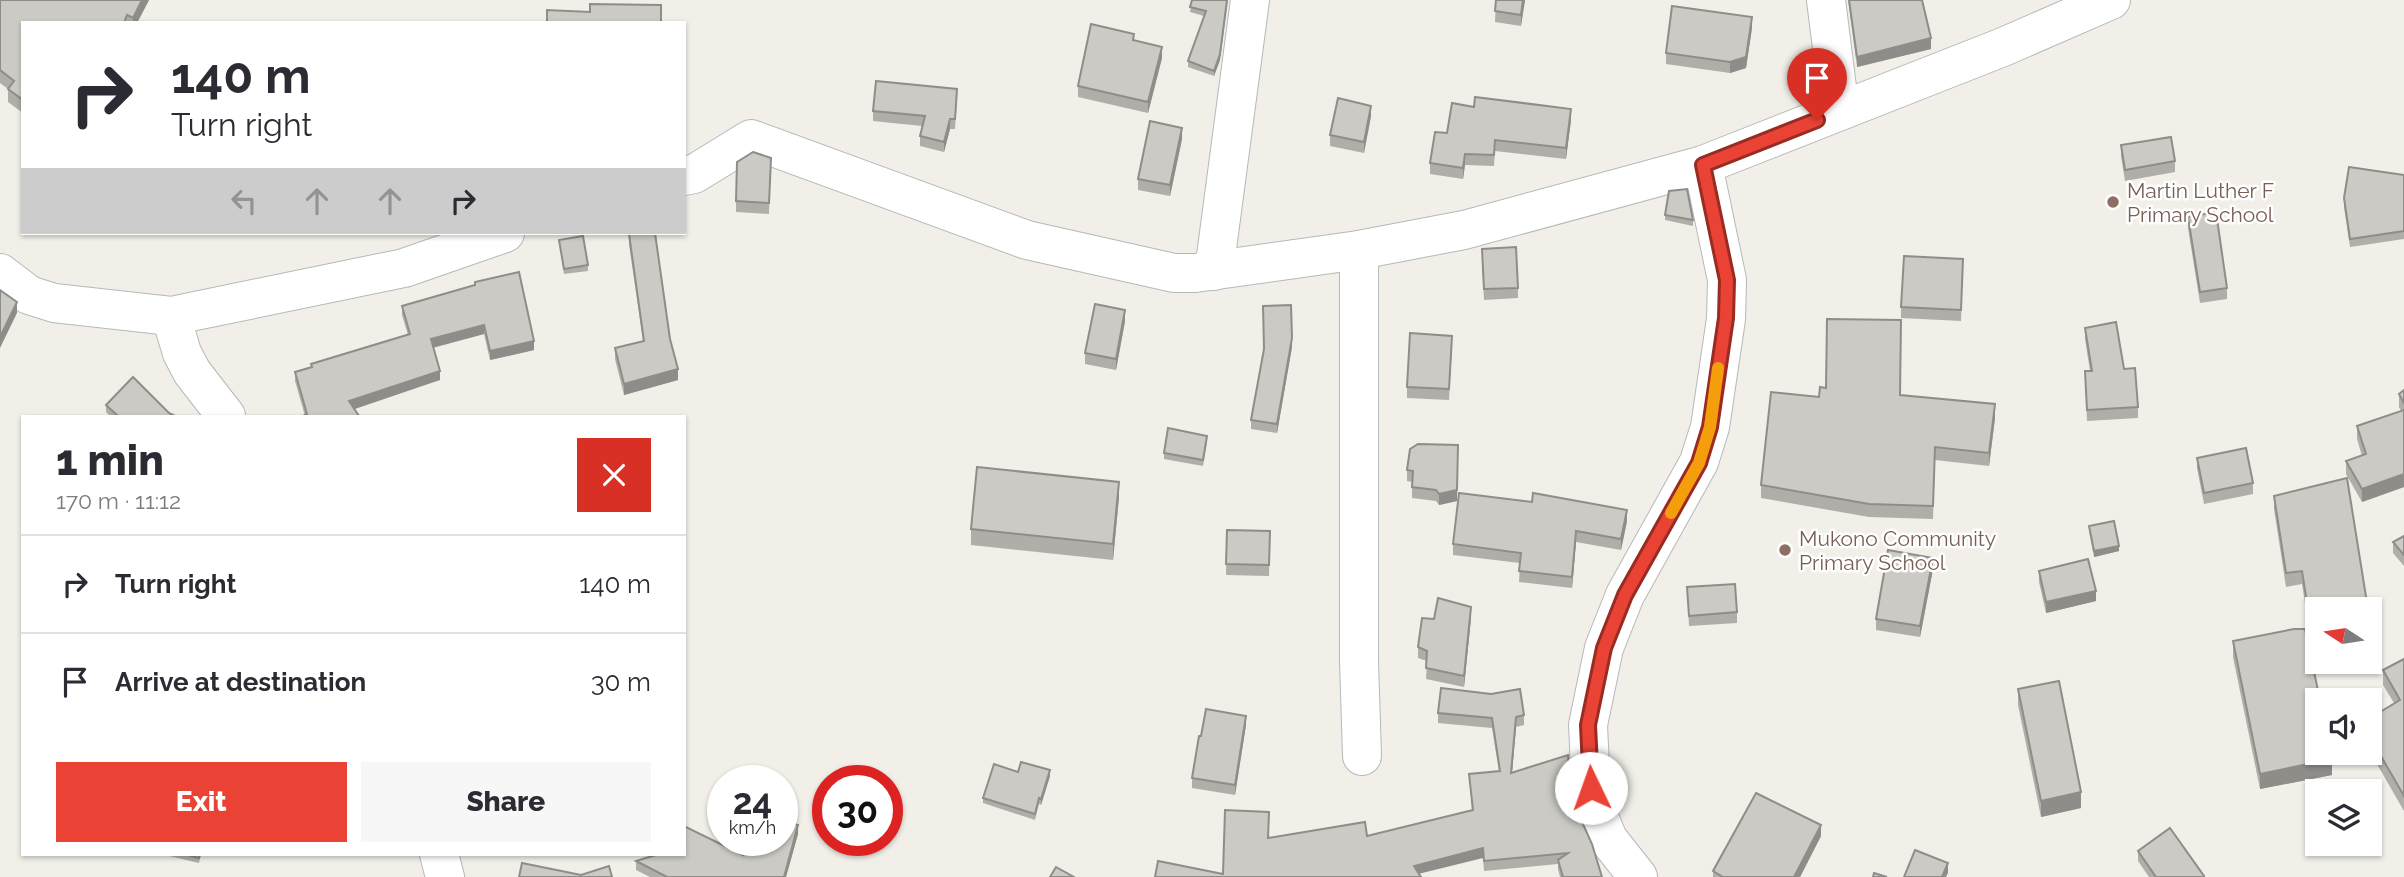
<!DOCTYPE html>
<html lang="en">
<head>
<meta charset="utf-8">
<style>
	:root { --surface:#fff; --page:#f7f7f7; --text:#2b2b33; --muted:#7c7c81; --line:#e1e1e2; --accent:#ea4335 }
	body { margin:0; font-family:Raleway,sans-serif; background:var(--page); color:var(--text); height:100vh; display:flex; flex-direction:column; font-size:26px; white-space:nowrap }
	* { box-sizing:border-box; margin:0 }
	p { font-size:23px; color:var(--muted) }
	.icon { flex:none; width:38px; height:38px; fill:none; stroke:currentColor; stroke-width:2; stroke-linecap:round; stroke-linejoin:round }
	.map { position:relative; flex:1; overflow:hidden }
	.details { position:absolute; left:21px; top:415px; width:665px; height:441px; display:flex; flex-direction:column; background:var(--surface); border-radius:0px; box-shadow:0 2px 5px #0004 }
	.details>* { flex:none }
	.guide { position:absolute; left:21px; top:21px; width:665px; height:214px; border-radius:0px; box-shadow:0 2px 5px #0004; background:#fff; color:var(--text); overflow:hidden }
	.needle { width:46px; rotate:282deg }
	.buttons { position:absolute; left:2305px; top:597px; display:grid; gap:14px }
	.buttons a { display:grid; place-items:center; width:77px; height:77px; border-radius:0px; background:var(--surface); box-shadow:0 2px 5px #0004; font-size:35px }
	.speed { position:absolute; left:707px; top:765px; display:flex; gap:14px; font-size:35px; font-weight:700; text-align:center }
	.speed>* { display:grid; place-content:center; width:91px; height:91px; border-radius:50%; background:var(--surface); box-shadow:0 2px 5px #0004; line-height:1 }
	.speed small { font-size:18px; font-weight:400 }
	.speed .limit { border:10px solid #d22; background:#fff; color:#111 }
	.pin { position:absolute; display:grid; place-items:center; width:60px; height:60px; color:#fff; margin:-72px -30px; border-radius:50% 50% 50% 0; rotate:-45deg; box-shadow:0 0 7px #0007 }
	.pin .icon { rotate:45deg }
	.me { position:absolute; width:77px; margin:-38px; rotate:357deg; stroke-linejoin:round; filter:drop-shadow(0 0 5px #0008) }
	.turn { display:flex; align-items:center; gap:24px; height:147px; padding:0 35px; font-size:32px }
	.turn .icon { width:91px; height:91px; stroke-width:2.5 }
	.turn b { display:block; font-size:49px; line-height:60px }
	.lanes { display:flex; align-items:center; height:66px; padding:0 35px; background:#0003; justify-content:center; gap:35px; direction:ltr }
	.lanes .off { opacity:.35 }
	.round { display:grid; place-items:center; flex:none; width:74px; height:74px; border-radius:0px; background:var(--page) }
	.headline { display:flex; align-items:center; justify-content:space-between; height:119px; padding:0 35px }
	h1 { font-size:42px; font-weight:800; line-height:52px }
	.button { display:flex; gap:14px; margin-top:auto; padding:14px 35px }
	.button a { flex:1; height:80px; border-radius:0px; background:var(--accent); color:#fff; font-size:28px; font-weight:800; line-height:80px; text-align:center }
	.button a+a { background:var(--page); color:var(--text) }
	ul { padding:0; list-style:none }
	li { display:flex; align-items:center; gap:21px; height:98px; padding:0 35px; border-top:2px solid var(--line) }
	li div { flex:1 }
	li b { display:block; font-size:26px }
	li em { font-style:normal }
	.map>svg:first-child { display:block }
</style>
</head>
<body>
<div class="map">
<svg width="2404" height="877" viewBox="0 0 2404 877">
	<rect width="100%" height="100%" fill="#f1efe8"/>
	<g fill="none" stroke-linecap="round" stroke-linejoin="round">
		<g stroke="#b5b8bc" stroke-width="40">
			<g id="minor">
				<polyline points="1826,0 1840,111"/>
				<polyline points="684,176 694,174 751,139 1027,240 1174,273 1195,273 1359,250 1464,230 1703,165 2003,47 2111,0"/>
				<polyline points="1359,250 1359,661 1362,756"/>
				<polyline points="1214,271 1250,0"/>
				<polyline points="0,273 29,295 54,303 171,316 404,268 505,233"/>
				<polyline points="171,316 182,353 192,372 226,416"/>
				<polyline points="439,854 445,877"/>
				<polyline points="1638,877 1608,839 1599,817 1591,788 1588,725 1604,648 1625,595 1699,462 1710,427 1726,319 1727,280 1703,165"/>
			</g>
		</g>
		<use href="#minor" stroke="#fff" stroke-width="38"/>
	</g>
	<g fill="#afaea9">
		<polygon points="0,0 149,0 137,23 23,23 23,113 8,102 8,89 0,83"/>
		<polygon points="1192,0 1228,0 1220,60 1214,76 1188,67 1188,61 1204,16 1190,12"/>
		<polygon points="1496,0 1525,0 1521,26 1495,22"/>
		<polygon points="1848,0 1922,0 1931,49 1857,67"/>
		<polygon points="1752,28 1746,68 1730,73 1666,64 1666,53"/>
		<polygon points="1134,40 1162,58 1148,113 1078,97 1078,86"/>
		<polygon points="957,99 955,129 950,129 944,152 920,146 920,136 922,126 873,121 873,111"/>
		<polygon points="1371,116 1364,153 1330,146 1330,135"/>
		<polygon points="1571,120 1566,159 1495,151 1494,166 1465,165 1463,179 1430,174 1430,163 1447,133"/>
		<polygon points="1182,139 1170,196 1138,190 1138,179"/>
		<polygon points="2121,145 2175,161 2175,172 2125,181 2121,156"/>
		<polygon points="771,158 769,214 736,212 736,201"/>
		<polygon points="2404,175 2404,239 2350,247 2344,207 2344,198"/>
		<polygon points="1665,215 1693,220 1693,226 1665,220"/>
		<polygon points="2188,217 2227,288 2227,299 2200,303 2188,228"/>
		<polygon points="629,234 678,380 624,395 615,359 615,348 643,341 629,244"/>
		<polygon points="559,240 588,265 588,271 564,274"/>
		<polygon points="1963,259 1961,321 1901,318 1901,307"/>
		<polygon points="1482,260 1518,288 1518,298 1484,300"/>
		<polygon points="475,282 534,350 490,360 484,334 433,348 440,380 305,416 295,381 295,372 311,367 311,364 408,335 402,315 402,306 475,285"/>
		<polygon points="1125,321 1116,370 1085,364 1085,353"/>
		<polygon points="2085,328 2124,369 2138,407 2138,418 2087,421 2085,371 2090,371 2085,339"/>
		<polygon points="1292,347 1277,433 1251,429 1251,420"/>
		<polygon points="1452,347 1449,400 1407,398 1407,387"/>
		<polygon points="2404,390 2404,487 2362,502 2346,474 2346,461 2362,456 2357,439 2357,426 2401,411 2399,407 2399,394"/>
		<polygon points="1901,395 1995,418 1989,466 1935,460 1933,519 1869,517 1761,498 1761,485 1819,397"/>
		<polygon points="106,405 169,413 175,416 110,416 106,412"/>
		<polygon points="1207,442 1203,466 1164,459 1164,453"/>
		<polygon points="1458,445 1457,501 1439,505 1436,501 1412,498 1412,482 1407,481 1407,470"/>
		<polygon points="2197,458 2253,483 2253,494 2204,504 2197,468"/>
		<polygon points="2274,496 2317,609 2317,635 2310,636 2302,584 2286,587 2274,509"/>
		<polygon points="1119,497 1113,560 971,545 971,529"/>
		<polygon points="1627,521 1621,550 1576,542 1572,588 1519,582 1520,563 1453,555 1453,544"/>
		<polygon points="2089,526 2119,551 2094,557 2089,531"/>
		<polygon points="1227,530 1270,531 1269,576 1226,575"/>
		<polygon points="2404,536 2404,566 2393,553 2393,542"/>
		<polygon points="1933,569 1920,637 1876,630 1876,619"/>
		<polygon points="2039,571 2096,601 2046,613 2039,582"/>
		<polygon points="1687,587 1737,612 1737,623 1689,626"/>
		<polygon points="1471,618 1464,687 1426,679 1427,661 1418,658 1418,647 1434,619"/>
		<polygon points="2233,641 2332,775 2260,789 2233,657"/>
		<polygon points="2404,659 2404,811 2370,752 2370,718 2394,703 2383,685 2383,670"/>
		<polygon points="2018,689 2081,808 2041,817 2018,705"/>
		<polygon points="1438,713 1524,715 1524,725 1516,727 1512,773 1570,784 1578,813 1602,877 1560,877 1558,869 1558,864 1484,871 1483,858 1223,874 1367,836 1472,810 1469,774 1499,771 1492,728 1438,723"/>
		<polygon points="1246,725 1235,795 1192,788 1192,778 1201,736"/>
		<polygon points="1050,776 1041,805 1039,804 1035,820 983,803 983,798"/>
		<polygon points="723,783 723,804 719,793 719,784"/>
		<polygon points="798,834 786,877 650,877 636,870 636,861 657,855 656,854 739,853 735,840 782,840"/>
		<polygon points="1821,836 1800,877 1713,877 1713,871"/>
		<polygon points="2138,851 2204,877 2149,877 2138,861"/>
		<polygon points="161,854 201,854 199,863"/>
	</g>
	<g fill="#8f8d8a">
		<polygon points="142,0 149,0 137,23 133,23 133,18"/>
		<polygon points="1227,0 1220,60 1214,76 1214,71"/>
		<polygon points="1523,0 1525,0 1521,26 1521,15"/>
		<polygon points="1752,17 1752,28 1746,68 1730,73 1730,62"/>
		<polygon points="1931,38 1931,49 1857,67 1857,57"/>
		<polygon points="1162,47 1162,58 1148,113 1148,102"/>
		<polygon points="1371,106 1371,116 1364,153 1364,142"/>
		<polygon points="1571,109 1571,120 1566,159 1566,148"/>
		<polygon points="950,119 950,129 944,152 944,142"/>
		<polygon points="1182,128 1182,139 1170,196 1170,185"/>
		<polygon points="1465,154 1465,165 1463,179 1463,168"/>
		<polygon points="17,302 17,313 0,348 0,337"/>
		<polygon points="1125,310 1125,321 1116,370 1116,359"/>
		<polygon points="484,325 484,334 431,348 431,339"/>
		<polygon points="1292,338 1292,347 1277,433 1277,424"/>
		<polygon points="534,341 534,350 490,360 490,351"/>
		<polygon points="678,369 678,380 624,395 624,384"/>
		<polygon points="440,371 440,380 349,411 349,401"/>
		<polygon points="1995,404 1995,418 1989,466 1989,453"/>
		<polygon points="1458,445 1457,501 1439,505 1439,494"/>
		<polygon points="2404,474 2404,487 2362,502 2362,489"/>
		<polygon points="1119,482 1119,497 1113,560 1113,544"/>
		<polygon points="1627,510 1627,521 1621,550 1621,539"/>
		<polygon points="1576,531 1576,542 1572,588 1572,577"/>
		<polygon points="2119,546 2119,551 2094,557 2094,551"/>
		<polygon points="1933,558 1933,569 1920,637 1920,626"/>
		<polygon points="2096,591 2096,601 2046,613 2046,602"/>
		<polygon points="1471,607 1471,618 1464,687 1464,676"/>
		<polygon points="1246,716 1246,725 1235,795 1235,785"/>
		<polygon points="1516,717 1516,727 1511,783 1511,773"/>
		<polygon points="2332,759 2332,775 2260,789 2260,774"/>
		<polygon points="1050,770 1050,776 1041,805 1041,799"/>
		<polygon points="2081,792 2081,808 2041,817 2041,801"/>
		<polygon points="798,825 798,834 786,877 784,877"/>
		<polygon points="1821,825 1821,836 1800,877 1794,877"/>
		<polygon points="1483,848 1483,858 1414,875 1414,866"/>
		<polygon points="1948,863 1948,873 1946,877 1942,877"/>
	</g>
	<g fill="#cccac5" stroke="#8f8d8a" stroke-width="2">
		<polygon points="0,0 142,0 133,18 127,15 124,23 23,23 23,100 8,89 14,81 0,70"/>
		<polygon points="1192,0 1227,0 1220,54 1214,71 1188,61 1206,11 1190,7"/>
		<polygon points="1496,0 1523,0 1521,15 1495,11"/>
		<polygon points="1849,0 1922,0 1931,38 1857,57"/>
		<polygon points="590,4 661,5 661,23 547,23 547,10 590,12"/>
		<polygon points="1672,6 1752,17 1746,57 1730,62 1666,53"/>
		<polygon points="1091,24 1134,34 1133,40 1162,47 1148,102 1078,86"/>
		<polygon points="876,81 957,89 955,119 950,119 944,142 920,136 925,116 873,111"/>
		<polygon points="1475,97 1571,109 1566,148 1495,140 1494,155 1465,154 1463,168 1430,163 1435,132 1447,133 1452,103 1474,107"/>
		<polygon points="1338,98 1371,106 1364,142 1330,135"/>
		<polygon points="1150,121 1182,128 1170,185 1138,179"/>
		<polygon points="2171,137 2175,161 2125,170 2121,145"/>
		<polygon points="753,152 771,158 769,203 736,201 737,162"/>
		<polygon points="2349,167 2404,175 2404,231 2350,239 2344,198"/>
		<polygon points="1687,189 1693,220 1665,215 1669,191"/>
		<polygon points="2216,212 2227,288 2200,292 2188,217"/>
		<polygon points="635,233 655,233 670,339 678,369 624,384 615,348 644,341 629,234"/>
		<polygon points="583,236 588,265 564,269 559,240"/>
		<polygon points="1516,247 1518,288 1484,289 1482,249"/>
		<polygon points="1904,256 1963,259 1961,310 1901,307"/>
		<polygon points="519,272 534,341 490,351 484,325 431,339 440,371 349,401 359,416 303,416 307,414 295,372 312,367 311,364 410,334 402,306 475,285 475,282"/>
		<polygon points="0,290 17,302 0,337"/>
		<polygon points="1095,304 1125,310 1116,359 1085,353"/>
		<polygon points="1291,305 1292,338 1277,424 1251,420 1264,349 1263,306"/>
		<polygon points="1827,319 1901,320 1900,395 1995,404 1989,453 1935,447 1933,506 1869,504 1761,485 1771,392 1819,397 1820,387 1826,388"/>
		<polygon points="2116,322 2124,369 2135,368 2138,407 2087,410 2085,371 2092,371 2085,328"/>
		<polygon points="1410,333 1452,336 1449,389 1407,387"/>
		<polygon points="133,377 169,413 175,416 118,416 106,405"/>
		<polygon points="2404,390 2404,403 2399,394"/>
		<polygon points="2404,410 2404,474 2362,489 2346,461 2366,454 2357,426"/>
		<polygon points="1168,428 1207,436 1203,460 1164,453"/>
		<polygon points="1418,444 1458,445 1457,490 1439,494 1436,490 1412,487 1413,471 1407,470 1410,449"/>
		<polygon points="2246,448 2253,483 2204,493 2197,458"/>
		<polygon points="977,467 1119,482 1113,544 971,529"/>
		<polygon points="2347,478 2368,609 2317,609 2317,621 2310,622 2302,571 2286,573 2274,496"/>
		<polygon points="1459,493 1532,502 1533,493 1627,510 1621,539 1576,531 1572,577 1519,571 1521,553 1453,544"/>
		<polygon points="2114,521 2119,546 2094,551 2089,526"/>
		<polygon points="1227,530 1270,531 1269,565 1226,564"/>
		<polygon points="2404,536 2404,555 2393,542"/>
		<polygon points="1888,550 1933,558 1920,626 1876,619"/>
		<polygon points="2088,559 2096,591 2046,602 2039,571"/>
		<polygon points="1735,584 1737,612 1689,616 1687,587"/>
		<polygon points="1438,598 1471,607 1464,676 1426,668 1427,651 1418,647 1422,618 1434,619"/>
		<polygon points="2294,629 2305,629 2320,700 2317,700 2317,752 2331,752 2332,759 2260,774 2233,641"/>
		<polygon points="2404,659 2404,796 2370,737 2370,718 2400,700 2383,670"/>
		<polygon points="2059,681 2081,792 2041,801 2018,689"/>
		<polygon points="1441,688 1491,694 1520,689 1524,715 1516,717 1511,773 1568,755 1570,784 1578,813 1592,844 1602,877 1563,877 1558,860 1568,853 1484,861 1483,848 1414,866 1421,877 1155,877 1158,861 1223,874 1225,810 1269,812 1268,838 1365,822 1367,836 1473,810 1469,774 1500,771 1492,718 1438,713"/>
		<polygon points="1206,709 1246,716 1235,785 1192,778 1199,736 1201,736"/>
		<polygon points="1021,762 1050,770 1041,799 1039,798 1035,814 983,798 994,764 1018,772"/>
		<polygon points="754,772 757,780 730,780"/>
		<polygon points="723,783 723,795 719,784"/>
		<polygon points="1756,793 1821,825 1794,877 1723,877 1713,871"/>
		<polygon points="782,821 798,825 784,877 667,877 636,861 659,854 684,854 684,826 743,855 738,840 782,840"/>
		<polygon points="2170,828 2204,876 2203,877 2156,877 2138,851"/>
		<polygon points="1915,850 1948,863 1942,877 1904,877"/>
		<polygon points="184,854 200,854 199,858"/>
		<polygon points="522,863 581,875 609,866 612,877 519,877"/>
		<polygon points="1056,867 1074,877 1050,877"/>
		<polygon points="1874,873 1887,877 1873,877"/>
	</g>
	<g fill="none" stroke-linecap="round" stroke-linejoin="round">
		<g stroke="#982c22" stroke-width="18">
			<polyline id="route" points="1591,788 1588,725 1604,648 1625,595 1699,463 1710,427 1726,318 1727,280 1703,165 1817,120"/>
		</g>
		<use href="#route" stroke="#ea4335" stroke-width="12"/>
		<polyline stroke="#f59e0b" stroke-width="12" points="1671,513 1699,463 1710,427 1718,368"/>
	</g>
	<g fill="#8d6e63" stroke="#fff" stroke-width="2.5">
		<circle cx="2113" cy="202" r="7"/>
		<circle cx="1785" cy="550" r="7"/>
	</g>
	<g text-anchor="middle" dominant-baseline="central" stroke-width="5" stroke-linejoin="round" paint-order="stroke">
		<g font-size="21" fill="#785e54" stroke="#fff" text-anchor="start">
			<text x="2127" y="190">Martin Luther F<tspan x="2127" dy="24">Primary School</tspan></text>
			<text x="1799" y="538">Mukono Community<tspan x="1799" dy="24">Primary School</tspan></text>
		</g>
	</g>
</svg>
<div class="buttons">
<a><svg class="needle" viewBox="-14 -14 28 28"><path d="M0-13l5 13h-10z" fill="#e53935"/><path d="M0 13l5-13h-10z" fill="#7c7c81"/></svg></a>
<a><svg class="icon" aria-label="sound" viewBox="0 0 24 24"><path d="M4 9h4l5-4v14l-5-4H4zM17 9q2 3 0 6"/></svg></a>
<a><svg class="icon" aria-label="layers" viewBox="0 0 24 24"><path d="M12 4l9 5-9 5-9-5zM3 14l9 5 9-5"/></svg></a>
</div>
<div class="speed"><div>24<small>km/h</small></div><div class="limit">30</div></div>
<div class="pin" style="left:1817px;top:120px;background:#d93025"><svg class="icon" aria-label="arrive" viewBox="0 0 24 24"><path d="M6 21V4h12l-3 4 3 4H6"/></svg></div>
<svg class="me" style="left:1591px;top:788px" viewBox="-20 -20 40 40"><circle r="19" fill="#fff"/><path d="M0-13L10 11 0 6-10 11z" fill="#ea4335"/></svg>
<div class="guide">
<div class="turn"><svg class="icon" aria-label="right" viewBox="0 0 24 24"><path d="M7 20v-9h11M14 6l5 5-5 5"/></svg><div><b>140 m</b>Turn right</div></div>
<div class="lanes"><svg class="icon off" aria-label="left" viewBox="0 0 24 24"><path d="M17 20v-9H6M10 6l-5 5 5 5"/></svg><svg class="icon off" aria-label="ahead" viewBox="0 0 24 24"><path d="M12 20V5M6 11l6-6 6 6"/></svg><svg class="icon off" aria-label="ahead" viewBox="0 0 24 24"><path d="M12 20V5M6 11l6-6 6 6"/></svg><svg class="icon" aria-label="right" viewBox="0 0 24 24"><path d="M7 20v-9h11M14 6l5 5-5 5"/></svg></div>
</div>
<section class="details">
<div class="headline"><div><h1>1 min</h1><p>170 m · 11:12</p></div><a class="round" style="background:#d93025;color:#fff"><svg class="icon" aria-label="close" viewBox="0 0 24 24"><path d="M6 6l12 12M18 6L6 18"/></svg></a></div>
<ul>
<li><svg class="icon" aria-label="right" viewBox="0 0 24 24"><path d="M7 20v-9h11M14 6l5 5-5 5"/></svg><div><b>Turn right</b></div><em>140 m</em></li>
<li><svg class="icon" aria-label="arrive" viewBox="0 0 24 24"><path d="M6 21V4h12l-3 4 3 4H6"/></svg><div><b>Arrive at destination</b></div><em>30 m</em></li>
</ul>
<div class="button"><a>Exit</a><a>Share</a></div>
</section>
</div>
</body>
</html>
